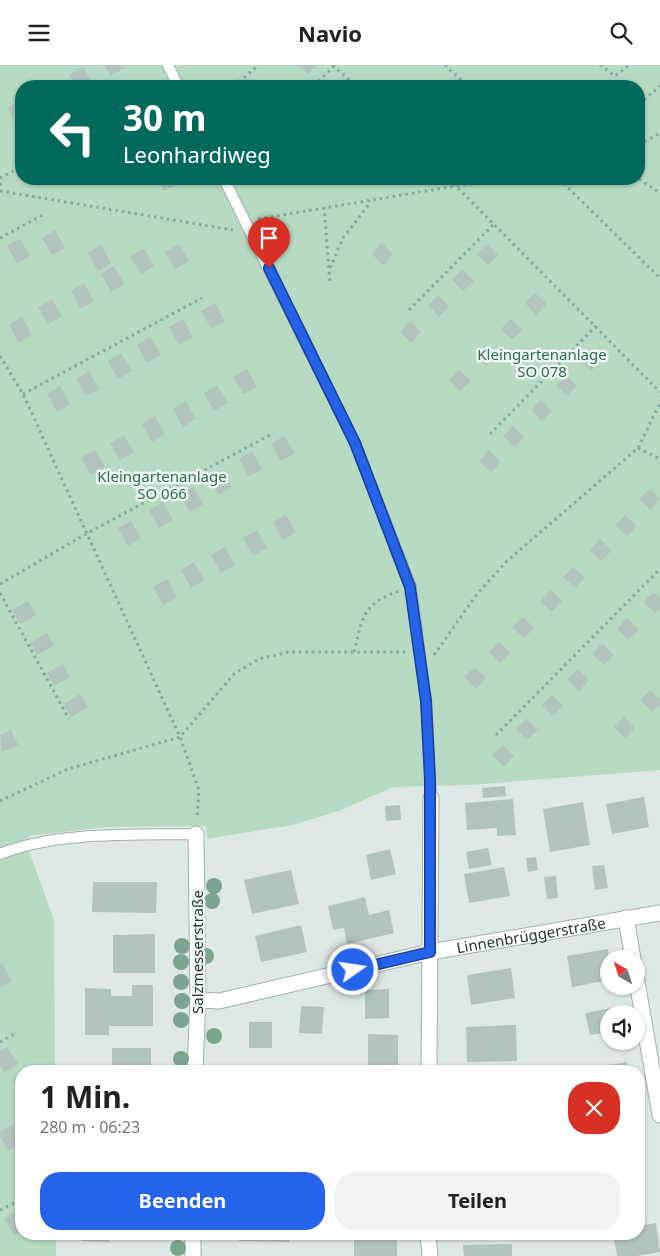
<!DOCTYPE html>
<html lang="de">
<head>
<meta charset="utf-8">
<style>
	:root { --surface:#fff; --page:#f2f2f2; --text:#202124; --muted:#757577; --accent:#2563eb }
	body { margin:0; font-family:"Noto Sans",sans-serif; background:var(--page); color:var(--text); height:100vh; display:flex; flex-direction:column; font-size:19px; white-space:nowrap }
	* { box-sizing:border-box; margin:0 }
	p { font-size:16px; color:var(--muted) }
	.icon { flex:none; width:28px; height:28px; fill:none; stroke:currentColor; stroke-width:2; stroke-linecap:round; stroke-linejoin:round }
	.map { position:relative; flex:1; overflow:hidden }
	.details { position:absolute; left:15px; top:1000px; width:630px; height:175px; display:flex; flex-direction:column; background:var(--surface); border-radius:20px; box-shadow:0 1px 4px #0004 }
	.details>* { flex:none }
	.top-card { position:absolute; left:15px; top:15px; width:630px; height:105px; border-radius:20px; box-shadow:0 1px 4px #0004; background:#00695c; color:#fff; overflow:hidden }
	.needle { width:32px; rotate:321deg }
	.tools { position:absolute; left:600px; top:885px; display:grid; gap:10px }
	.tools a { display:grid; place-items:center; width:45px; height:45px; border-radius:50%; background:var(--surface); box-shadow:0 1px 4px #0004; font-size:25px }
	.pin { position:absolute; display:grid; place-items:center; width:42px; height:42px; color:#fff; margin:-51px -21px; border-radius:50% 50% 50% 0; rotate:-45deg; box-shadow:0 0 5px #0007 }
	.pin .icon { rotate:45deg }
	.me { position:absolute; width:55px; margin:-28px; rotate:77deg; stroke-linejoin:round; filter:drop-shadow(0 0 4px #0008) }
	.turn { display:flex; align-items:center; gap:18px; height:105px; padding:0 25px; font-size:22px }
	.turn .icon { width:65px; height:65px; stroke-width:2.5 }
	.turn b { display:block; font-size:35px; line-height:42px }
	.round { display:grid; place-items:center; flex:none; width:52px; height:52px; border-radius:20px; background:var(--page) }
	.head { display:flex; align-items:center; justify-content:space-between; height:85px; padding:0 25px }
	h1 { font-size:30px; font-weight:700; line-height:38px }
	.action { display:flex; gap:10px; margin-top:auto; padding:10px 25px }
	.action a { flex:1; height:58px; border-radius:20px; background:var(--accent); color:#fff; font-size:20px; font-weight:700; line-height:58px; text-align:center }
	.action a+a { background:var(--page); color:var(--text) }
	header { display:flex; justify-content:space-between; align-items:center; height:65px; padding:0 25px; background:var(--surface); font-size:22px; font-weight:700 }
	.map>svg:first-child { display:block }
</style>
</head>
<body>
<header><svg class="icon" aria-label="menu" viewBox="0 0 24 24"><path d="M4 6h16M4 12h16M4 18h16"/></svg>Navio<svg class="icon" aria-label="search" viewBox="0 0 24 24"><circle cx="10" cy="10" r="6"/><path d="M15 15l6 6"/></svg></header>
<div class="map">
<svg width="660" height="1191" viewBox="0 0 660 1191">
	<rect width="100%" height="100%" fill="#dee9e5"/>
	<path fill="#b7dac3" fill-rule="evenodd" d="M 0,0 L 660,0 L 660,705 L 470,720 L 393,722 L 341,745 L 293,760 L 207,774 L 206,761 L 107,762 L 29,771 L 29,786 L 54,855 L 55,1006 L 21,1006 L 21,1169 L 56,1169 L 56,1191 L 0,1191 ZM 21,21 L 639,21 L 639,114 L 21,114 Z"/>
	<g fill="#b3c4be">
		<polygon points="104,0 122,0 124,3 111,11"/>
		<polygon points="298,0 316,0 308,9"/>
		<polygon points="83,2 93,19 76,21 69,10"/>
		<polygon points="21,35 21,59 17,61 7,43"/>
		<polygon points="157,114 175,114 178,119 164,126"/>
		<polygon points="55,165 65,183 52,190 42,173"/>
		<polygon points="20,174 30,191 17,199 7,181"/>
		<polygon points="382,178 393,189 383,200 372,189"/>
		<polygon points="179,179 189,196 175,204 165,187"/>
		<polygon points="487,179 498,190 488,200 476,189"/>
		<polygon points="101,180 111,198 98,206 88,188"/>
		<polygon points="144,184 154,201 141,209 130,191"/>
		<polygon points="114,201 124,219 111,227 101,209"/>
		<polygon points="462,205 474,216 463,226 452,215"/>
		<polygon points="84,218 94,236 81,244 71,226"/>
		<polygon points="535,228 547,239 536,250 525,238"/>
		<polygon points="438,230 449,241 439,252 428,240"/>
		<polygon points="52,234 62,251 48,259 38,242"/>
		<polygon points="215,238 225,256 211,263 201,246"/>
		<polygon points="22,252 32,270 19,278 9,260"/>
		<polygon points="183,254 193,272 179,280 169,262"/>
		<polygon points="511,254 522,265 512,275 501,264"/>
		<polygon points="410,256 421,267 411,278 400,267"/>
		<polygon points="150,272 161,290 147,298 137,280"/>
		<polygon points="485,280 496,291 486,301 475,290"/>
		<polygon points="590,285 601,296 591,306 580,295"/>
		<polygon points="121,288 132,306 118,314 108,296"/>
		<polygon points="247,304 257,322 244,329 233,312"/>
		<polygon points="459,305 471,316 460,326 449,315"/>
		<polygon points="89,306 99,324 86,331 76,314"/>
		<polygon points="566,310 577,321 567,331 556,320"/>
		<polygon points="217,320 228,338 214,346 204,328"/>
		<polygon points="60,321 70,339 57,347 47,329"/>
		<polygon points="541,335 552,346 542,356 531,345"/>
		<polygon points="186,336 196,354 183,362 173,344"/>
		<polygon points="155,351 165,369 152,377 142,359"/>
		<polygon points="513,361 524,372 514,382 503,371"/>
		<polygon points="124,370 134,387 120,395 110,378"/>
		<polygon points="284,371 295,388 281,396 271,379"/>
		<polygon points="95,385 105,402 91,410 81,393"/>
		<polygon points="489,385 501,397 491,407 479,396"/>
		<polygon points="252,386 262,404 249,412 239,394"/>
		<polygon points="222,405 232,422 219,430 209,412"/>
		<polygon points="193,422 203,439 190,447 180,429"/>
		<polygon points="650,424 660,434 651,445 639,434"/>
		<polygon points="163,437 173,455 159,463 149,445"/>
		<polygon points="286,450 296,467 283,475 273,457"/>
		<polygon points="625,450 637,461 627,471 615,460"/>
		<polygon points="131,456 141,473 128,481 118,463"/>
		<polygon points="257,465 267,483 253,491 243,473"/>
		<polygon points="600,474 612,485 601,496 590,485"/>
		<polygon points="225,482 235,500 221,508 211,490"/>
		<polygon points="194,497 204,515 191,523 181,505"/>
		<polygon points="573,502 585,513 575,523 563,512"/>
		<polygon points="167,514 177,532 163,540 153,522"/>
		<polygon points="551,525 562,536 552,547 540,536"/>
		<polygon points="654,527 660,533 660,543 655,548 643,537"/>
		<polygon points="28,536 36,550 20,559 12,545"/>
		<polygon points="523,552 534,563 524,573 512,562"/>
		<polygon points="627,553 639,565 628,575 617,564"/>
		<polygon points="47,568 54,581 37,590 30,578"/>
		<polygon points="499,577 510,588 500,598 489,587"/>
		<polygon points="602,578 614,590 604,600 592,589"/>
		<polygon points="63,599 70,612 54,621 47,608"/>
		<polygon points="475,602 486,613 476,624 464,612"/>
		<polygon points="578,604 589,615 579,626 567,614"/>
		<polygon points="650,625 660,635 660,639 652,647 640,635"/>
		<polygon points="80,629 88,642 71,652 64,639"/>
		<polygon points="552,630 563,641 553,651 542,640"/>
		<polygon points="624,652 635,663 625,673 614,662"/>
		<polygon points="526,654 538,665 527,675 516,664"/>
		<polygon points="11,665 18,680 2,687 0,670"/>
		<polygon points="503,680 514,691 504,702 492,690"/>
		<polygon points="505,721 506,731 483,733 482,723"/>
		<polygon points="644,732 649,762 612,769 606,739"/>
		<polygon points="513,734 516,770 497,771 497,763 467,765 465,738"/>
		<polygon points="583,737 590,780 550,787 543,744"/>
		<polygon points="400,740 401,755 386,756 385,741"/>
		<polygon points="488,783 492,800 469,804 466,787"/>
		<polygon points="390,784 396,809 371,815 366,790"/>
		<polygon points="536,792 538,805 528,807 526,793"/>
		<polygon points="604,800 608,823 595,825 592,801"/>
		<polygon points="504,802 510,831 469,838 464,809"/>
		<polygon points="291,805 299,839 252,849 244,815"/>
		<polygon points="556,811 558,833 547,834 544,812"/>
		<polygon points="93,817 157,817 156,848 92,847"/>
		<polygon points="365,832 369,850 389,845 394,868 347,879 344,863 333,865 328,841"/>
		<polygon points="301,860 307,887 261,897 255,871"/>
		<polygon points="155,869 155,908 113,908 113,870"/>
		<polygon points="608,884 609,915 572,922 567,891"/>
		<polygon points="2,898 12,916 0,923 0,899"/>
		<polygon points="511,903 515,933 471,940 467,910"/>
		<polygon points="132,920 153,920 153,961 109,961 109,970 85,970 85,923 111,924 111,931 132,931"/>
		<polygon points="389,924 389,953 365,954 365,925"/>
		<polygon points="301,941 324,942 322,969 299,968"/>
		<polygon points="616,942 617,949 609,949 609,967 590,970 585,948"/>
		<rect x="249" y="957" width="23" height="26"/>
		<polygon points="516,960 517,996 467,997 466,962"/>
		<polygon points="368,969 398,970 398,1006 368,1006"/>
		<polygon points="7,982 18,999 4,1007 0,1000 0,986"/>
		<rect x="112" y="983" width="39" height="23"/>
		<polygon points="627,997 629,1006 599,1006 598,1002"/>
		<polygon points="12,1060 21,1078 8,1086 0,1071 0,1067"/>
		<polygon points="18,1146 21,1152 21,1167 14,1171 4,1154"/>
		<polygon points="656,1158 660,1187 637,1191 617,1191 613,1169 639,1169 639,1161"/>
		<polygon points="81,1169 110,1169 110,1177 81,1176"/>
		<polygon points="239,1169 290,1169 289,1177 239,1176"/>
		<rect x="354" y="1169" width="43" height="22"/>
		<polygon points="512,1179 512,1191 464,1191 463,1180"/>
	</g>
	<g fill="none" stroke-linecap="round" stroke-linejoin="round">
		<g stroke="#a1b0ac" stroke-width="12">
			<g id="service">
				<polyline points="168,0 178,21"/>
				<polyline points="224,114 355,378 411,522 426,636 431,733"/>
				<path d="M 0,789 C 56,766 136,770 196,769"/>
			</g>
		</g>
		<g stroke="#a1b0ac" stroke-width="17">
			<g id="minor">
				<polyline points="626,853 633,894"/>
				<polyline points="636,911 660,1050"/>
				<path id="s1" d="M 198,935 L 219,936 L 430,887 L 660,848"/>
				<polyline points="195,1006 198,935 196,769"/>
				<polyline points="429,1006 431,733"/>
				<polyline points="428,1169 430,1191"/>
				<polyline points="193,1191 193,1169"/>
			</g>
		</g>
		<g stroke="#7faca2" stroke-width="3" stroke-dasharray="2.5 4" stroke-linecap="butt">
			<polyline points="333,0 355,21"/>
			<polyline points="445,0 467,21"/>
			<polyline points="600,0 615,11 629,0"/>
			<polyline points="234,21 259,0"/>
			<polyline points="314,21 334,1"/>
			<polyline points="639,39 660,21"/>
			<polyline points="639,80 660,68"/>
			<polyline points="0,113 21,102"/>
			<polyline points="449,114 660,327"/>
			<polyline points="559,114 660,213"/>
			<polyline points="639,114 660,128"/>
			<polyline points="0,118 2,124"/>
			<polyline points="0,126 233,165"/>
			<polyline points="324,142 330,218"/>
			<polyline points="258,154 456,121 516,114"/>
			<polyline points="0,173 43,150"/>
			<polyline points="330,203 343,173 367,142 369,135"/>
			<polyline points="409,245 493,160"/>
			<polyline points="0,291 23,329 180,672 199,725 197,754"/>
			<polyline points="23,329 202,233"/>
			<polyline points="490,369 596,261"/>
			<polyline points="638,383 660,394"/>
			<polyline points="0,519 86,469 270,370"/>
			<polyline points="0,528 69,654"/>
			<path d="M 354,587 C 363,552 361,540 399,526"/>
			<polyline points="434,590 477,529 507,496 638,383 660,338"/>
			<polyline points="496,670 660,504"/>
			<polyline points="0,736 68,704 180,672 235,608 259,594 289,587 407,587"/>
			<polyline points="0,977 16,968"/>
			<polyline points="0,1145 21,1135"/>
		</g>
		<use href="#service" stroke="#fff" stroke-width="10"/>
		<use href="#minor" stroke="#fff" stroke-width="15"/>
	</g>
	<g fill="#7ca590">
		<circle cx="214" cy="821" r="8"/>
		<circle cx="212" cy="836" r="8"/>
		<circle cx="182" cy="881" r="8"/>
		<circle cx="206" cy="891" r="8"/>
		<circle cx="181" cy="897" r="8"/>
		<circle cx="181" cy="917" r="8"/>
		<circle cx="182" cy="936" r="8"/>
		<circle cx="181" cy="955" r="8"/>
		<circle cx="214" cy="971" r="8"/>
		<circle cx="181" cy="994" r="8"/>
		<circle cx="178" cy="1183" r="8"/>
	</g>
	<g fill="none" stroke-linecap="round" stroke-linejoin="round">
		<g stroke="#184099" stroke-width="12">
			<polyline id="route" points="269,203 355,378 410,522 426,636 430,714 430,887 353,905"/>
		</g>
		<use href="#route" stroke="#2563eb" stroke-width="9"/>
	</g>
	<g text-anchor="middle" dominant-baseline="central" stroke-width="5" stroke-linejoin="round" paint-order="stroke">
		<g font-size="15" fill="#2b6e4a" stroke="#eef6f3">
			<text x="542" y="289">Kleingartenanlage<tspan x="542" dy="17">SO 078</tspan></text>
			<text x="162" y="411">Kleingartenanlage<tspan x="162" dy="17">SO 066</tspan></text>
		</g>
		<g font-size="15" fill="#203834" stroke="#eef6f3">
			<text stroke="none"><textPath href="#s1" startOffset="340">Linnenbrüggerstraße</textPath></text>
			<text transform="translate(197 887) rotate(-90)">Salzmesserstraße</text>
		</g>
	</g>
</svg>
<div class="tools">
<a><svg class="needle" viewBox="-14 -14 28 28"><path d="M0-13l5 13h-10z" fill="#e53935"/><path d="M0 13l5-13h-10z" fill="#757577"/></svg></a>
<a><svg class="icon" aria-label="sound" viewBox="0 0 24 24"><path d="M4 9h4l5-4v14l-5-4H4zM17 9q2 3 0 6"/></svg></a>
</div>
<div class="pin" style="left:269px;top:203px;background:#d93025"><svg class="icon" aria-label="arrive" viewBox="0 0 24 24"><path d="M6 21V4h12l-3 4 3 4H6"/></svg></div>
<svg class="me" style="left:353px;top:905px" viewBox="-20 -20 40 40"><circle r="17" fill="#2563eb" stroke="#fff" stroke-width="3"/><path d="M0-11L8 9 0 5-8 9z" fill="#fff"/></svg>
<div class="top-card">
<div class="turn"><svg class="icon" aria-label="left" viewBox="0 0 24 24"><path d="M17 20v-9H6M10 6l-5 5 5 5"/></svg><div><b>30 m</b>Leonhardiweg</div></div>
</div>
<section class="details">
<div class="head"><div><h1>1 Min.</h1><p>280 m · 06:23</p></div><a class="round" style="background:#d93025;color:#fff"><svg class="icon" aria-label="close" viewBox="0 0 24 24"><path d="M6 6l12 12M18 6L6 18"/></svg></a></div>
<div class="action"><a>Beenden</a><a>Teilen</a></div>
</section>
</div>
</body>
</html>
